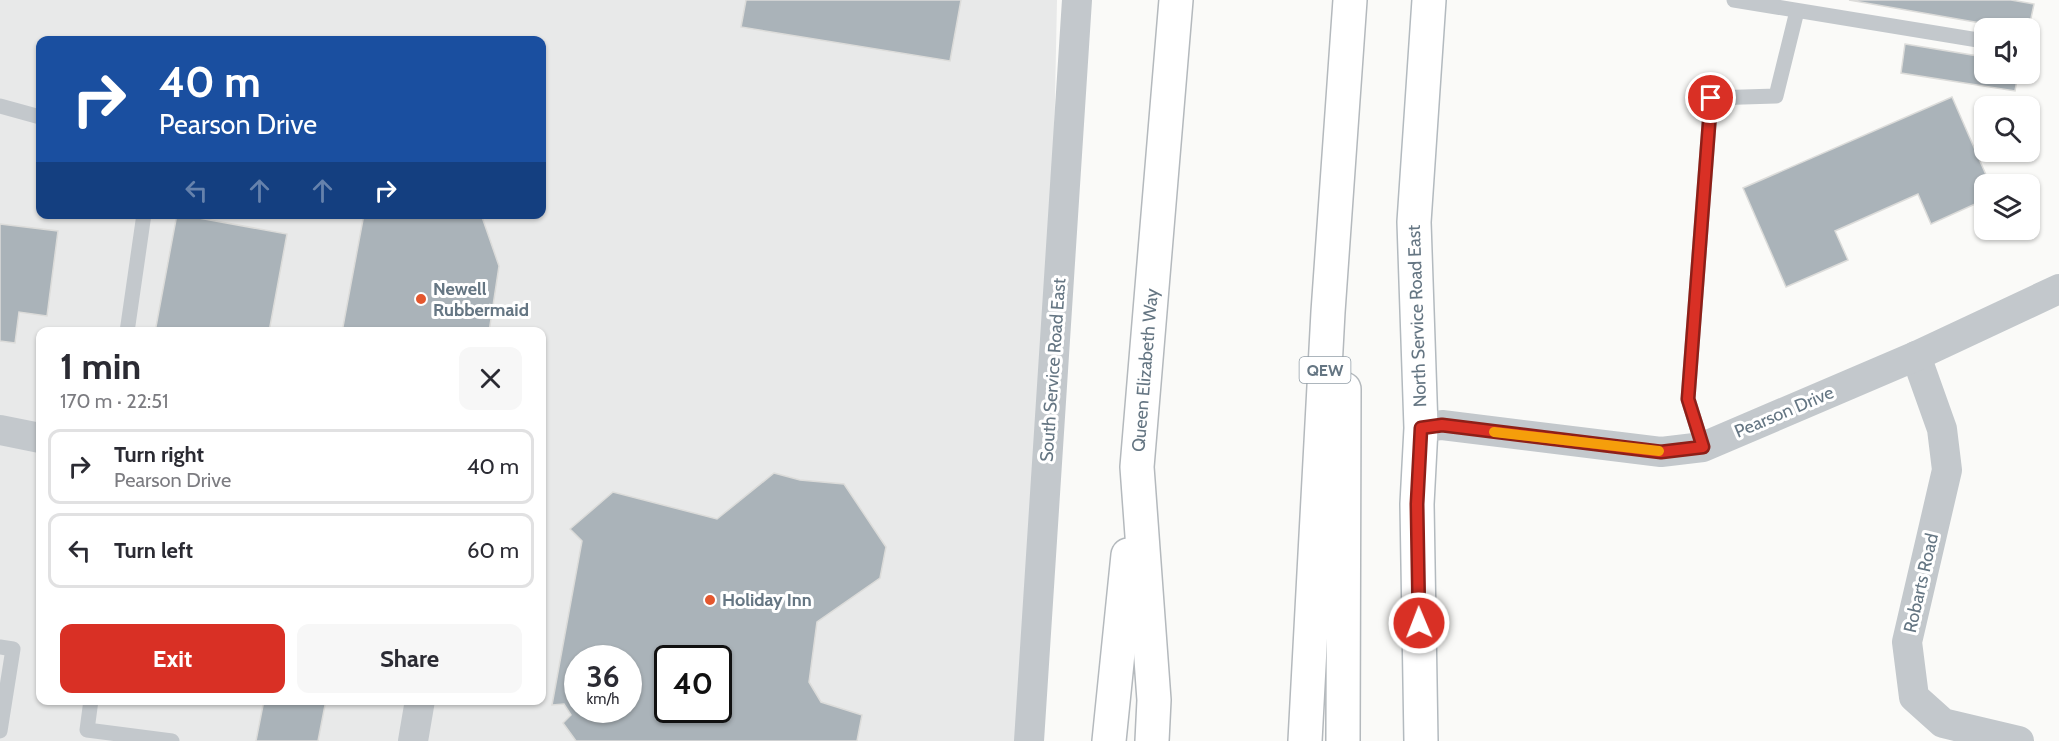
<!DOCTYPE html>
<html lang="en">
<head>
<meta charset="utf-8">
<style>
	:root { --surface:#fff; --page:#f7f7f7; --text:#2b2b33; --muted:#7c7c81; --line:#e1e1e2; --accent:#d93025 }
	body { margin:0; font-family:Cabin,sans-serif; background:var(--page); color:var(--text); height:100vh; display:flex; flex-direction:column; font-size:22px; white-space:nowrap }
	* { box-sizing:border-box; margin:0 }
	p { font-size:20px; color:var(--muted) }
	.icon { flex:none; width:33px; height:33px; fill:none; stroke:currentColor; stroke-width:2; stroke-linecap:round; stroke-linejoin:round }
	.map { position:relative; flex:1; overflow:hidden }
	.side { position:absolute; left:36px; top:327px; width:510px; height:378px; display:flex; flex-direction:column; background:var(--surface); border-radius:12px; box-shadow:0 2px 4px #0004 }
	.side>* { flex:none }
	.guide { position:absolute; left:36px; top:36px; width:510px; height:183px; border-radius:12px; box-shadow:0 2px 4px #0004; background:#1a4fa0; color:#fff; overflow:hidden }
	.buttons { position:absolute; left:1974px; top:18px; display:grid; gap:12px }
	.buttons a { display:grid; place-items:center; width:66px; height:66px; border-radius:12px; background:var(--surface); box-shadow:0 2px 4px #0004; font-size:30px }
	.speed { position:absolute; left:564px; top:645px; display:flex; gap:12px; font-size:30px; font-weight:700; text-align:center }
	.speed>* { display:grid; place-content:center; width:78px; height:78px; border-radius:50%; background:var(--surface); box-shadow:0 2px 4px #0004; line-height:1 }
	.speed small { font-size:15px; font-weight:400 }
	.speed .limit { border:3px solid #111; border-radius:9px; background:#fff; color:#111 }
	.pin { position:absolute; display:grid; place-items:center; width:51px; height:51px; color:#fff; margin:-26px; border:3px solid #fff; border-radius:50%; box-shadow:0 2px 6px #0007 }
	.me { position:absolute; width:66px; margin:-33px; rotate:359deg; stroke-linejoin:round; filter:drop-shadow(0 0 4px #0008) }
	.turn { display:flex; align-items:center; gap:21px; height:126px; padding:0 24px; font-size:27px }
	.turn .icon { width:78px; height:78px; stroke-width:2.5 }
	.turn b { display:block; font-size:42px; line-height:51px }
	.lanes { display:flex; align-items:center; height:57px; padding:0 24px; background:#0003; justify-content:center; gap:30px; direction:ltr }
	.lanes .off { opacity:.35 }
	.round { display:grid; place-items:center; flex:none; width:63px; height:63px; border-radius:12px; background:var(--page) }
	.head { display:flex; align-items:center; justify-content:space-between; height:102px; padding:0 24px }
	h1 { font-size:36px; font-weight:700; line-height:45px }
	.primary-button { display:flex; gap:12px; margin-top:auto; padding:12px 24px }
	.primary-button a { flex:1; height:69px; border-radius:12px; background:var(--accent); color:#fff; font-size:24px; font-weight:700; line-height:69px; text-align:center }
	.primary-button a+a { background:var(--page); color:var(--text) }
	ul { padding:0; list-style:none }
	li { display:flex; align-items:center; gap:18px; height:75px; margin:0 12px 9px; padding:0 12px; border:3px solid var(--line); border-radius:12px }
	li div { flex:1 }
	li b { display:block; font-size:22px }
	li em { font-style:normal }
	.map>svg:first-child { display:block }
</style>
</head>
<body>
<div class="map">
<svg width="2059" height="741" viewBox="0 0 2059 741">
	<rect width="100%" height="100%" fill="#fafaf8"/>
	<path fill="#e8e9e9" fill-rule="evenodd" d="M 0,0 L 1057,0 L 1044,644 L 1029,741 L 0,741 ZM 40,40 L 542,40 L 542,214 L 40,214 ZM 40,332 L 542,332 L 542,700 L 40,700 ZM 578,658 L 628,658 L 628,710 L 578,710 ZM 668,658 L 718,658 L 718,710 L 668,710 Z"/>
	<g fill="#aab3b9" stroke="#dcdcda" stroke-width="1.5" fill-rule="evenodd">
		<polygon points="746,0 961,0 950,61 741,27"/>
		<polygon points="1849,0 2011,0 2034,4 2029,28 2009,28"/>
		<polygon points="1905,44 1984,57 1984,74 2018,74 2015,91 1901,73"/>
		<polygon points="1952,97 1990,184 1984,184 1984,200 1931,224 1918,194 1835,231 1848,260 1786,287 1743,188"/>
		<polygon points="177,214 287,234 269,332 155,332"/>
		<polygon points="364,214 481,214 499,266 489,332 342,332"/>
		<polygon points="0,224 58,231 47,316 19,312 15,343 0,341"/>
		<path d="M 774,473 L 800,480 L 844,484 L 886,547 L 880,578 L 817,622 L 809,682 L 821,702 L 862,715 L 857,741 L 576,741 L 563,723 L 571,715 L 564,704 L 552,705 L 582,541 L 570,529 L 613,492 L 717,519 ZM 578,658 L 628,658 L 628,710 L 578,710 ZM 668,658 L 718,658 L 718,710 L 668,710 Z"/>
		<polygon points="264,700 326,700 318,741 256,741"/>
	</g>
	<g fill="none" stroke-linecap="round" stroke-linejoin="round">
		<g stroke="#b3babf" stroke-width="36">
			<polyline id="secondary" points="1421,741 1417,504 1421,428 1414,222 1429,0"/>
		</g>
		<g stroke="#b4b9bd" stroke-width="36">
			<g id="highway">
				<polyline points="1109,741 1128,555"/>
				<path id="s1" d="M 1152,741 L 1154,700 L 1137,467 L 1176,0"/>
				<polyline points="1305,741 1328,312 1350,0"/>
				<polyline points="1343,741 1344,389"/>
			</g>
		</g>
		<g stroke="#c3c8cc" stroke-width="15">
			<polyline points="1734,0 1984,41"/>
			<polyline points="0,106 40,117"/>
			<polyline points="127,332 144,214"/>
			<polyline points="1703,447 1688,399 1711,98 1776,96 1797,11"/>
			<polyline points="0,647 13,649 0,731"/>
			<polyline points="91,700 87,730 172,741"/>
		</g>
		<g stroke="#c3c8cc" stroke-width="30">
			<polyline points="1916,356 1942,429 1947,470 1907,642 1914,697 1943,723 2019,741"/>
			<polyline points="1421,428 1442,425 1661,452 1703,447 1916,356 2059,289"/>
			<polyline points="0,430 40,438"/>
			<polyline points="413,741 420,700"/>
			<polyline points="1029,741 1077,0"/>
		</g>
		<use href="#secondary" stroke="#fff" stroke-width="33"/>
		<use href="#highway" stroke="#fff" stroke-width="33"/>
	</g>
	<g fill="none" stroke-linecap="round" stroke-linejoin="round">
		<g stroke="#8d1f18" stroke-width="15">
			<polyline id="route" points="1419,623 1417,504 1421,428 1442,425 1661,452 1703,447 1688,399 1711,98"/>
		</g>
		<use href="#route" stroke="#d93025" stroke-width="10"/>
		<polyline stroke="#f59e0b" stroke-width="10" points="1494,432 1659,451"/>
	</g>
	<g fill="#e4572e" stroke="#fff" stroke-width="2">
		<circle cx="421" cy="299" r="6"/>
		<circle cx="710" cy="600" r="6"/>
	</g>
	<g text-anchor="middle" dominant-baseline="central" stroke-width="6" stroke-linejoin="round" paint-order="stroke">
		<rect fill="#fff" stroke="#939fa8" stroke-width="1.5" x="1299.5" y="357" width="51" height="26" rx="4.5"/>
		<g font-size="16" font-weight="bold" fill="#657683">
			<text x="1325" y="370">QEW</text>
		</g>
		<g font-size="18" font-weight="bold" fill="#657683" stroke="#fff" text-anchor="start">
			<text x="433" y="289">Newell<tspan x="433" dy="21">Rubbermaid</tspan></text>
			<text x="722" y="600">Holiday Inn</text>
		</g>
		<g font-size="18" fill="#657683" stroke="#fff">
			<text transform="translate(1417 316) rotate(-92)">North Service Road East</text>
			<text transform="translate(1053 370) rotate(-86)">South Service Road East</text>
			<text stroke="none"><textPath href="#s1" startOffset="372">Queen Elizabeth Way</textPath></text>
			<text transform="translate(1784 412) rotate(-23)">Pearson Drive</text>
			<text transform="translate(1921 583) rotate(-77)">Robarts Road</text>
		</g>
	</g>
</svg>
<div class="buttons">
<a><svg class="icon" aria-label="sound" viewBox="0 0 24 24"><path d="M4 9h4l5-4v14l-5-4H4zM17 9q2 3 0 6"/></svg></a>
<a><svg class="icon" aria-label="search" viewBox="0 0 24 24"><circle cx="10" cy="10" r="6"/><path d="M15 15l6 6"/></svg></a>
<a><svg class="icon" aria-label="layers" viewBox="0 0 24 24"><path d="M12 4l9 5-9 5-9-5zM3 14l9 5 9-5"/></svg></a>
</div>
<div class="speed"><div>36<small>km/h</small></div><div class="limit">40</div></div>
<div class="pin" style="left:1711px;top:98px;background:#d93025"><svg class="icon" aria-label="arrive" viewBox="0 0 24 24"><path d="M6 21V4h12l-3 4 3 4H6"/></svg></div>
<svg class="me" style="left:1419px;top:623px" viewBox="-20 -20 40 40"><circle r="17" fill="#d93025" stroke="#fff" stroke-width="3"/><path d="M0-11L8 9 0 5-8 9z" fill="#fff"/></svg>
<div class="guide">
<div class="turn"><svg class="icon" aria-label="right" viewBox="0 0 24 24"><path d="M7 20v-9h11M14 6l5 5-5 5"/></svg><div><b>40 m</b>Pearson Drive</div></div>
<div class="lanes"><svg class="icon off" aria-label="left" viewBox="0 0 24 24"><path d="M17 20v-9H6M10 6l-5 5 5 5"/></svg><svg class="icon off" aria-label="ahead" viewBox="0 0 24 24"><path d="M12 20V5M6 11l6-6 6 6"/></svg><svg class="icon off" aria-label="ahead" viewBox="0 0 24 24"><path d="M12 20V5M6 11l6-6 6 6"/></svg><svg class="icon" aria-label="right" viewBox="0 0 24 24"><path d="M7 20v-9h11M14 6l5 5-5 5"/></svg></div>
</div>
<section class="side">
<div class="head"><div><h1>1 min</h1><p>170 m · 22:51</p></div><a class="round"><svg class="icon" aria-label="close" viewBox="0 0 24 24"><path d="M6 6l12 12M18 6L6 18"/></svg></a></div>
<ul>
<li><svg class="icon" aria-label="right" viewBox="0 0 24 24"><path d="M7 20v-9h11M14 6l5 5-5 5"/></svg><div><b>Turn right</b><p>Pearson Drive</p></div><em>40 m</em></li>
<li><svg class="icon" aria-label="left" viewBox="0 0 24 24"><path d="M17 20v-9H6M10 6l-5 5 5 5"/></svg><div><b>Turn left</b></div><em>60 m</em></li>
</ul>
<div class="primary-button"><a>Exit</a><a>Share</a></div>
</section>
</div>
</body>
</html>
